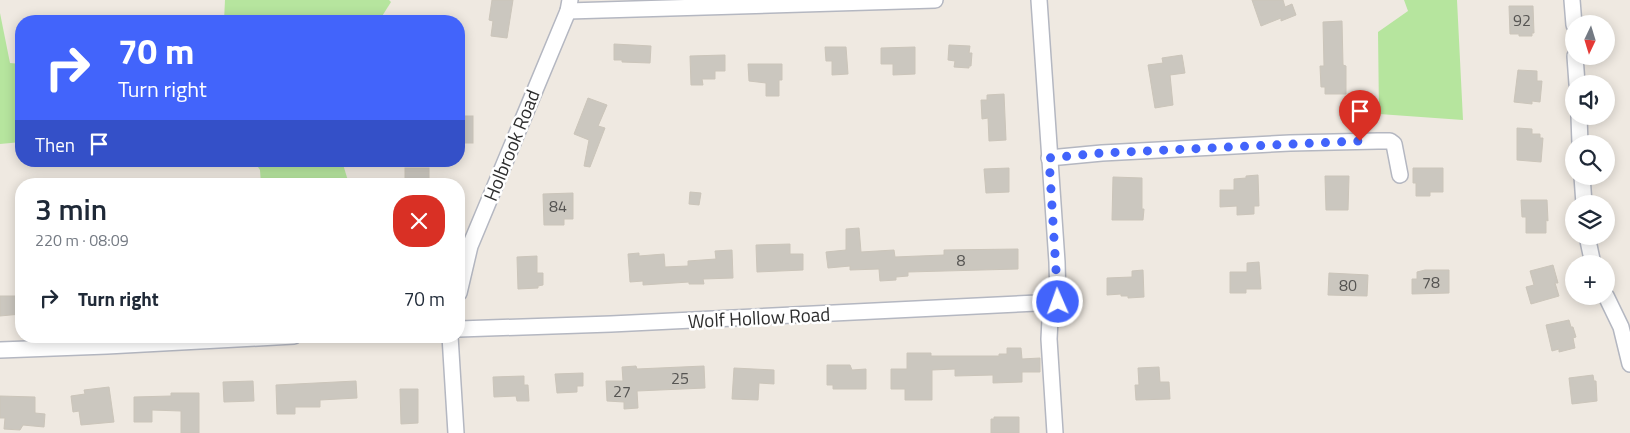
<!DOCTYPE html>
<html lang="en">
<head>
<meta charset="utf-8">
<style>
	:root { --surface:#fff; --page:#f2f2f3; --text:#1f2937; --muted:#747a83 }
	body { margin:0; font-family:"Titillium Web",sans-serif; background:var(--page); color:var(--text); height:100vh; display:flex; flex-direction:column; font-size:19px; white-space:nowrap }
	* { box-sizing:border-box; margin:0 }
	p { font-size:16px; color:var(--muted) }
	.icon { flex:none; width:28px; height:28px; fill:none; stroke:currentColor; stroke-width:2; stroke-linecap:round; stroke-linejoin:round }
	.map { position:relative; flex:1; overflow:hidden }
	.panel { position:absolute; left:15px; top:178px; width:450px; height:165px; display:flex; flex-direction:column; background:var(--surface); border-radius:20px; box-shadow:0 2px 12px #0003 }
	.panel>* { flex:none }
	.banner { position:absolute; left:15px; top:15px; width:450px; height:152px; border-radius:20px; box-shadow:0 2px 12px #0003; background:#4264fb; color:#fff; overflow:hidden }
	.needle { width:32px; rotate:184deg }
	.buttons { position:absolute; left:1565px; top:15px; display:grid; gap:10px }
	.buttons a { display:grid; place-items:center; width:50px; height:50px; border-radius:50%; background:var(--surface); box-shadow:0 2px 12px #0003; font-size:25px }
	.pin { position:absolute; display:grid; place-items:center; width:42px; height:42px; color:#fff; margin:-51px -21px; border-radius:50% 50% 50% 0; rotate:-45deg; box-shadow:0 0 5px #0007 }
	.pin .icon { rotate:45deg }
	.me { position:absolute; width:55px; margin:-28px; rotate:358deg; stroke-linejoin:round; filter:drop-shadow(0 0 4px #0008) }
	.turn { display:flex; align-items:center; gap:18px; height:105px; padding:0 20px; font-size:22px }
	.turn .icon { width:65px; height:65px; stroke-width:2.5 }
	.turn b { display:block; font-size:35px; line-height:42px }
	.then { display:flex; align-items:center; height:48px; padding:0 20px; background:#0003; gap:10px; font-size:19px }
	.round { display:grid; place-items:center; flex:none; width:52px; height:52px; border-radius:20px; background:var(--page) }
	.headline { display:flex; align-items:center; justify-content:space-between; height:85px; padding:0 20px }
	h1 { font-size:30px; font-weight:600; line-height:38px }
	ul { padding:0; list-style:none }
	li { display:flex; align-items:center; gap:15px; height:70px; padding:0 20px }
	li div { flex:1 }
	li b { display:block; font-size:19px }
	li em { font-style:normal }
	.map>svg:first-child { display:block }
</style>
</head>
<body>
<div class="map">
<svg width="1630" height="433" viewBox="0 0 1630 433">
	<rect width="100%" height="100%" fill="#efe9e1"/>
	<g fill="#b6e59e">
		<polygon points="225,0 389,0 391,2 379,21 224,21"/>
		<polygon points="1404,0 1457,0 1463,120 1379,114 1378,32 1408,11"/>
		<polygon points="0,13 10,63 21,64 21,142 0,144"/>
		<polygon points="254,161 342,161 349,184 261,184 260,170"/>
	</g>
	<g fill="#cbc7bf" stroke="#cbc5ba">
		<polygon points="492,0 513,0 507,38 491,36 493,21 489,20"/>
		<polygon points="1252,0 1283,0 1285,7 1292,4 1296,15 1281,21 1281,18 1261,26"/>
		<polygon points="1509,6 1533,6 1534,33 1532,33 1532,36 1519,36 1519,34 1510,34"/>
		<polygon points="1342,21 1343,65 1346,66 1346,94 1325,94 1325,87 1321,87 1320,66 1324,66 1323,22"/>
		<polygon points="614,44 651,46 650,63 622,62 622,60 614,60"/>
		<polygon points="949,45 970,46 969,53 972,53 971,66 969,66 969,68 954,67 955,61 948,60"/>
		<polygon points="825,47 846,47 848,74 832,75 832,61 826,61"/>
		<polygon points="915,47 915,74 893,75 893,64 881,64 881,48"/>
		<polygon points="725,55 725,71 715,71 715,79 702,79 703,85 691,85 690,56"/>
		<polygon points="1182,55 1185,73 1170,75 1173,105 1155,108 1148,65 1163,63 1162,58"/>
		<polygon points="748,64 782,64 782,80 779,80 779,96 766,96 766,83 749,81"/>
		<polygon points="1518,70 1537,71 1537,81 1542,81 1540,102 1532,101 1532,104 1514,102"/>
		<polygon points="1004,94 1006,140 989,141 988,118 982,119 981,100 987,100 987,95"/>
		<polygon points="588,98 607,105 598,126 605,128 590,167 584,166 589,140 574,134"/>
		<rect x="459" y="116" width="14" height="27"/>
		<polygon points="1517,128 1532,129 1532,134 1540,134 1540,138 1543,138 1541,162 1517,160"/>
		<rect x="405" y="168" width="24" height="16"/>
		<polygon points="1009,168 1009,192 986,193 984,169"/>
		<polygon points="1413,168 1443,168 1443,192 1430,192 1430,196 1416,196 1416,183 1413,183"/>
		<polygon points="1258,175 1259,206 1254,206 1254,214 1237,215 1237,206 1220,207 1220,190 1234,190 1234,179 1246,178 1246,176"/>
		<polygon points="1325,176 1349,176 1348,210 1326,210"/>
		<polygon points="1113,177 1142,178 1142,209 1144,209 1143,220 1112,220"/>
		<polygon points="690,192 701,193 699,205 689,204"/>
		<polygon points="573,193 573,219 564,219 564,225 544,225 543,194"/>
		<polygon points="1521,200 1547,200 1548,221 1546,220 1546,233 1526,233 1526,217 1522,217"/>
		<polygon points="859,228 861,252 894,250 895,257 944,255 944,250 1018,249 1018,269 908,272 908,276 896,277 896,280 880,281 879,269 850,270 850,266 828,268 826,252 846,250 846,229"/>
		<polygon points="790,244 790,254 803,254 803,270 757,272 756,245"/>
		<polygon points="732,250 733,278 703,279 704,284 689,284 689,282 643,285 643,281 630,282 628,254 639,253 639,256 664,254 665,267 688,266 688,261 716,259 715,251"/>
		<polygon points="537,256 537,273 543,273 543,285 538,286 538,288 518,289 517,257"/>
		<polygon points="1259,262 1261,289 1246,289 1246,293 1230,293 1230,272 1247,272 1247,263"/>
		<polygon points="1553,265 1558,283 1555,283 1559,296 1531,304 1526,287 1534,285 1530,271"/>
		<polygon points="1143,270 1144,297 1128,298 1128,296 1121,296 1121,294 1107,295 1107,278 1132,277 1132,271"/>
		<polygon points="1425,270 1449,270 1449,293 1412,294 1412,279 1417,279 1417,272"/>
		<polygon points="1329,273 1368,275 1367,296 1328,295"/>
		<polygon points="0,296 21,296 21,314 0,316"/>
		<polygon points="1569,320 1571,327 1573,327 1576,337 1573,338 1575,348 1559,352 1559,349 1552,351 1546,325"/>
		<polygon points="1007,348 1021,348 1022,359 1040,358 1040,372 1022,372 1022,382 993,383 993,375 955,376 955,369 932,370 932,400 905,400 905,389 891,389 891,369 907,369 907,353 931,353 931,356 999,356 999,354 1007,354"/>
		<polygon points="827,365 850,365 852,370 866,369 866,389 833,389 833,385 827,385"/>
		<polygon points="636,366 637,369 704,366 705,388 637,391 638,408 624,409 624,402 607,401 606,381 623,381 622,367"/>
		<polygon points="1159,367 1160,382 1169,382 1170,399 1136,400 1135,385 1139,385 1138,368"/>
		<polygon points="734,368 774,370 774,384 759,383 758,400 732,399"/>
		<polygon points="583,373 583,386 577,386 577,392 557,393 555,374"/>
		<polygon points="1593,375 1594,381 1596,381 1597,401 1572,404 1569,378"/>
		<polygon points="524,376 524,385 528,385 529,401 517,401 516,396 494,397 493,377"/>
		<polygon points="253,381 254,401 224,402 223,382"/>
		<polygon points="356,381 357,398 320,400 320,407 295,407 295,414 277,414 276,385"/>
		<polygon points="109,387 114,422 81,425 79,411 73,412 71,396 85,394 84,390"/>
		<polygon points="400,389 418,389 418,423 401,424"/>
		<polygon points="171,393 199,393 199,433 181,433 181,411 152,410 152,422 134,422 134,397 171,396"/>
		<polygon points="0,396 35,397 35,413 45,414 44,427 23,425 20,430 4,429 5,418 0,418"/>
		<polygon points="994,417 1019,417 1019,433 991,433 991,419 994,419"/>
	</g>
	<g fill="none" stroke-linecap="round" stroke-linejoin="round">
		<g stroke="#b4b7c1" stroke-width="18">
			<g id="minor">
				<polyline points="1039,0 1057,262 1058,302 1050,319 1049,339 1055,433"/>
				<polyline points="1572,0 1574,25"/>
				<polyline points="568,11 935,0"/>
				<polyline points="1575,56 1577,84"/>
				<polyline points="1579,116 1580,144"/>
				<polyline points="1049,158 1102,153 1290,143 1378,141 1390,141 1394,144 1400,175"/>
				<polyline points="1582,176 1584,204"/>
				<polyline points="1587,236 1593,264"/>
				<polyline points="459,293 470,246 568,11 570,0"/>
				<polyline points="1606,296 1621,327 1630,364"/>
				<polyline points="459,329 611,324 1058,302"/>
				<polyline points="450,336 456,433"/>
				<polyline points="0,350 107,346 294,336"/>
			</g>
		</g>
		<use href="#minor" stroke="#fff" stroke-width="15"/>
	</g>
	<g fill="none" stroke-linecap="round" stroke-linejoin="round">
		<polyline stroke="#4264fb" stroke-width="9" stroke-dasharray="0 16.2" points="1058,302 1049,158 1102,153 1360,141"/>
	</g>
	<g text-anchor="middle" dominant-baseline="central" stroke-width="5" stroke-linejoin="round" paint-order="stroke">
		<g font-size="16" fill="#555452">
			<text x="1522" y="20">92</text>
			<text x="558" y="206">84</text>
			<text x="961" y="260">8</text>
			<text x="1431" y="282">78</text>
			<text x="1348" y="285">80</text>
			<text x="680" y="378">25</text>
			<text x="622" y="391">27</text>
		</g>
		<g font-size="19" fill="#2e2e2e" stroke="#fff">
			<text transform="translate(511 145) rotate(-68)">Holbrook Road</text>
			<text transform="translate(759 317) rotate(-3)">Wolf Hollow Road</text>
		</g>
	</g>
</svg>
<div class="buttons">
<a><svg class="needle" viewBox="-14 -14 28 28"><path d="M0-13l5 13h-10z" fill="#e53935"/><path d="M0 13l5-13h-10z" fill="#747a83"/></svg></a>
<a><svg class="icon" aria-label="sound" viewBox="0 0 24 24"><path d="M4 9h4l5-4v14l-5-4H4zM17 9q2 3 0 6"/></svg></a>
<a><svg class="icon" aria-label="search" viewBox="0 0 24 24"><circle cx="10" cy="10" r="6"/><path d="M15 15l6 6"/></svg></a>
<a><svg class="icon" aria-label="layers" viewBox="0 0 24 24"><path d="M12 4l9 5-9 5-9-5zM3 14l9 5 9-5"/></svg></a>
<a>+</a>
</div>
<div class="pin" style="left:1360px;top:141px;background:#d93025"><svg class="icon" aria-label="arrive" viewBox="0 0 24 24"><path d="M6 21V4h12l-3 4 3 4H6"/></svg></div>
<svg class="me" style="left:1058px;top:302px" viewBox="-20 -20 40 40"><circle r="17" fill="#4264fb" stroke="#fff" stroke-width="3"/><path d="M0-11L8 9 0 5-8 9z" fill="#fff"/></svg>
<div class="banner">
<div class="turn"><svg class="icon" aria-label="right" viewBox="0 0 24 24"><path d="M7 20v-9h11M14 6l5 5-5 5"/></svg><div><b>70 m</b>Turn right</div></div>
<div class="then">Then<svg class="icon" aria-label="arrive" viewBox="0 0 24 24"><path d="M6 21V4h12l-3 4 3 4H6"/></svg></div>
</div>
<section class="panel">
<div class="headline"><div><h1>3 min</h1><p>220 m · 08:09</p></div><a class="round" style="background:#d93025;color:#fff"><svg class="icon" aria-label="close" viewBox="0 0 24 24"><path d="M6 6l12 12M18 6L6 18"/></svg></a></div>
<ul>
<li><svg class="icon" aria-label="right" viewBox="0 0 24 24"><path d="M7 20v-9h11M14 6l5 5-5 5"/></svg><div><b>Turn right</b></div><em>70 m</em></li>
</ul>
</section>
</div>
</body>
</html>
